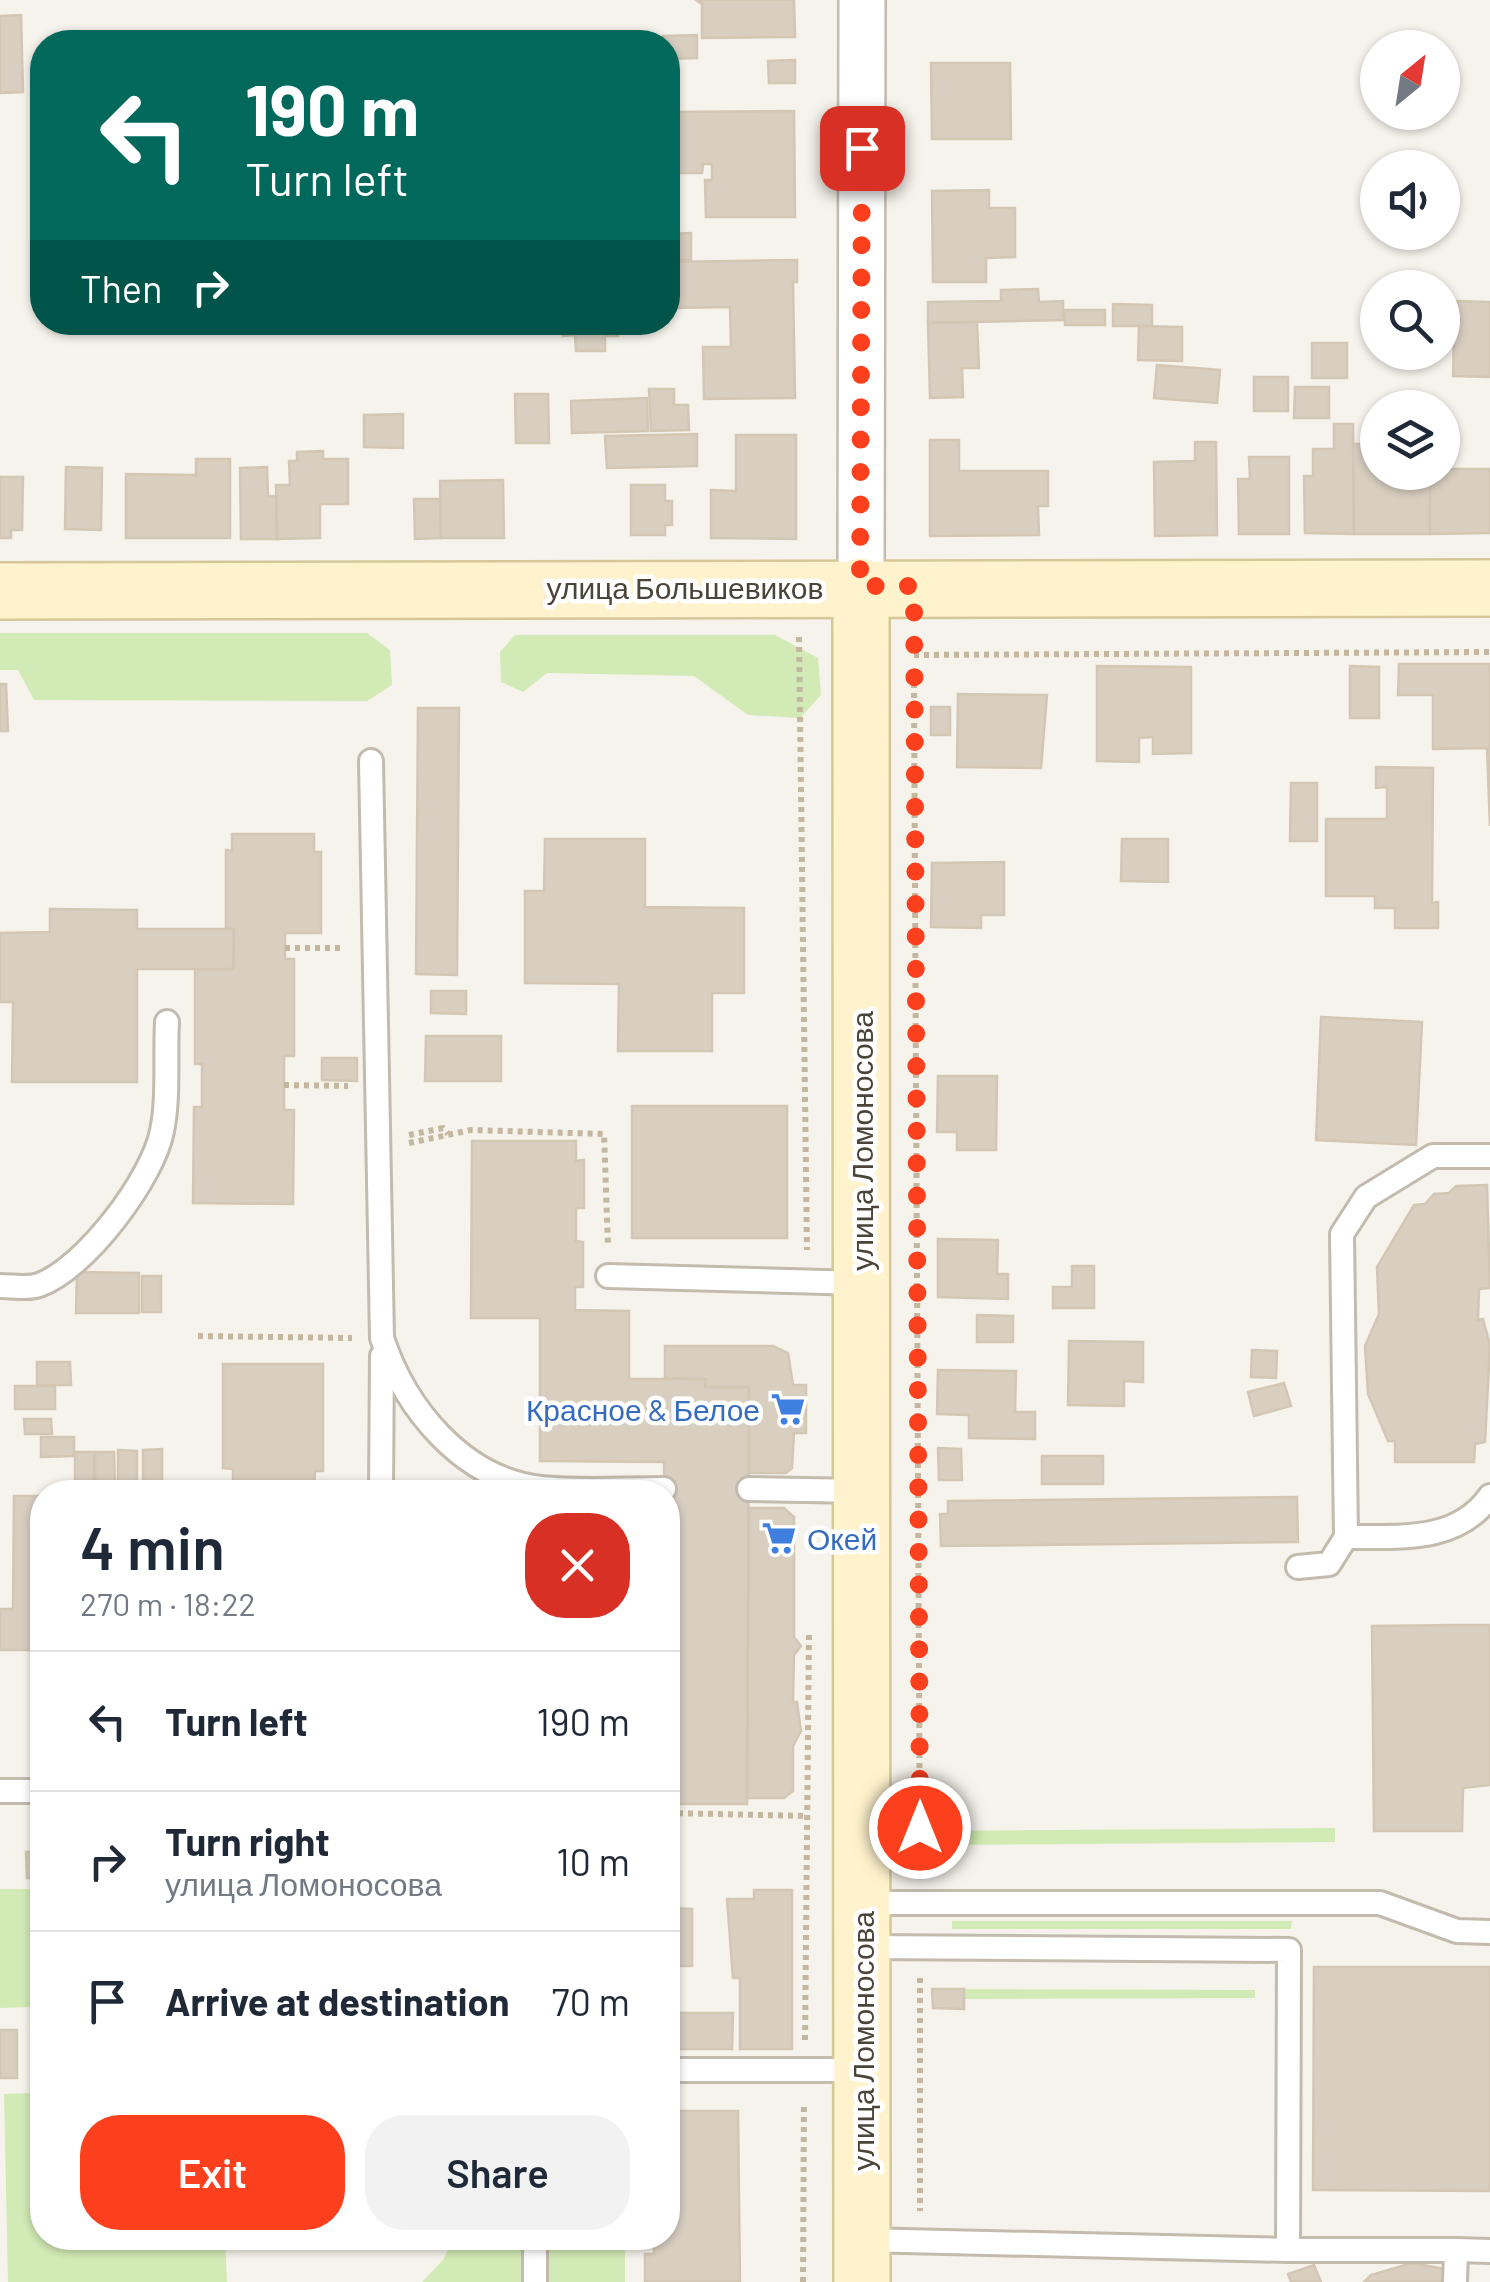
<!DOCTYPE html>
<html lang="en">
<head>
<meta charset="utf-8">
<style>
	:root { --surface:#fff; --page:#f2f2f3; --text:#1f2937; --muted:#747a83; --line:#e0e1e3; --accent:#fc3f1d }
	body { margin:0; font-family:Barlow,sans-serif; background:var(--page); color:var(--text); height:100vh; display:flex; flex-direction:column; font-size:38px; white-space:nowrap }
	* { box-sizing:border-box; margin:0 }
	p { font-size:32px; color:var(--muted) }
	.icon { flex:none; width:55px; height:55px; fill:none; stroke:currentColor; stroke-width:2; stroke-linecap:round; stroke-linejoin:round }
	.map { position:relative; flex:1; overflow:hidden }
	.panel { position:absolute; left:30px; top:1480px; width:650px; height:770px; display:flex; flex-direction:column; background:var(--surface); border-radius:40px; box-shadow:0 2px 8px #0004 }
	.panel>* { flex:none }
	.top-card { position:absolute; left:30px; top:30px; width:650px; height:305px; border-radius:40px; box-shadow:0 2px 8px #0004; background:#00695c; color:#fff; overflow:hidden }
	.needle { width:65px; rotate:30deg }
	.tools { position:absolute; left:1360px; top:30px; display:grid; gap:20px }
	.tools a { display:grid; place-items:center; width:100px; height:100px; border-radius:50%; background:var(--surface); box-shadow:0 2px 8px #0004; font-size:50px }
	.pin { position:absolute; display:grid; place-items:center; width:85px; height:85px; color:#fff; margin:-42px; border-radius:20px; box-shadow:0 5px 15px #0006 }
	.me { position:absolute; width:110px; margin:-55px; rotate:0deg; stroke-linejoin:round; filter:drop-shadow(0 0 8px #0008) }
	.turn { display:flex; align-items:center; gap:35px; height:210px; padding:0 50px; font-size:45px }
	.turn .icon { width:130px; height:130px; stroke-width:2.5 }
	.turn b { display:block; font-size:70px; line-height:85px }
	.then { display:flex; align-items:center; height:95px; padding:0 50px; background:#0003; gap:20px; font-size:38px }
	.round { display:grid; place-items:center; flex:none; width:105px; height:105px; border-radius:40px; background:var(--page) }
	.summary { display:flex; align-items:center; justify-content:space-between; height:170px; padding:0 50px }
	h1 { font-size:60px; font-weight:600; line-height:75px }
	.cta { display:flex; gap:20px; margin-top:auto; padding:20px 50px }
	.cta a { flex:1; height:115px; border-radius:40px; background:var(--accent); color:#fff; font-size:40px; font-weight:600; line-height:115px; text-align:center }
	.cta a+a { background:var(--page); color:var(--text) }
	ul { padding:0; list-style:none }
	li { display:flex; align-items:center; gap:30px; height:140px; padding:0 50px; border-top:2px solid var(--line) }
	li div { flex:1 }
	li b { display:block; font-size:38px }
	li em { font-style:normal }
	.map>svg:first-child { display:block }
</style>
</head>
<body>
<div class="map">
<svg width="1490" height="2282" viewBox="0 0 1490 2282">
	<rect width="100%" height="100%" fill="#f6f3ec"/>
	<g fill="#d2eab5">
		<polygon points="0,633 367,633 390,650 392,685 367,701 34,700 18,670 0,670"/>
		<polygon points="515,635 775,635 818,658 821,695 800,718 748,715 694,676 547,673 523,692 501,682 500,652"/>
		<polygon points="1335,1828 1335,1842 944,1845 932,1831"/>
		<polygon points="0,1889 42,1889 42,2238 225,2238 227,2282 8,2282 4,2094 30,2093 31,2007 0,2008"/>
		<polygon points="952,1921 1292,1921 1291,1929 952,1929"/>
		<polygon points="964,1989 1255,1990 1255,1998 965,1999"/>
		<polygon points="454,2238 616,2238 625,2251 625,2282 422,2282 443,2260"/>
	</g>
	<g fill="#d8cfc1" stroke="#d3c7b4" stroke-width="2.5">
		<polygon points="696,0 794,0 795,37 702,38 702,4"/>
		<polygon points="21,15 23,92 0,93 0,16"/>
		<polygon points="697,35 697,58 668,59 663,36"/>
		<polygon points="795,60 795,83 769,83 768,61"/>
		<polygon points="931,63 1010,63 1011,139 932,139"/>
		<polygon points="794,111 795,217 706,217 705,180 712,180 712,164 703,164 702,173 668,173 668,112"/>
		<polygon points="989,190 989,208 1015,208 1015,257 986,258 986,282 933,282 932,191"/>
		<polygon points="691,233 691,260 668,260 668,234"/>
		<polygon points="797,260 797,282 793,282 795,398 704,399 703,347 731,347 730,307 668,308 668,262"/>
		<polygon points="1038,289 1039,302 1063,301 1063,320 928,323 928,302 1001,301 1001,290"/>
		<polygon points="1455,301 1490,302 1490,377 1453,376"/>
		<polygon points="1113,304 1152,305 1152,326 1113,326"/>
		<rect x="1065" y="310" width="40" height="15"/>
		<polygon points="563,322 617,322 618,336 605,336 605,351 576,351 575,335 563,336"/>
		<polygon points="977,322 979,368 962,368 963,397 930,398 928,323"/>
		<polygon points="1139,326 1182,327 1182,361 1138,360"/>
		<rect x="1312" y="343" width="35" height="35"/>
		<polygon points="1157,365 1220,370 1217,403 1154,398"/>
		<rect x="1254" y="377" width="34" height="34"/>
		<polygon points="1295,387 1329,387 1329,418 1294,418"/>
		<polygon points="649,389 674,389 674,405 688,405 689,430 651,431"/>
		<polygon points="515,394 548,394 549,443 516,443"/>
		<polygon points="647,398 648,431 572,433 571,401"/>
		<polygon points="403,414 403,448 364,447 364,415"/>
		<polygon points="1334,424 1353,424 1354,534 1305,533 1304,476 1313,476 1313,449 1334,449"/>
		<polygon points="697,434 697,466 607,468 605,436"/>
		<polygon points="736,435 796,435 796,539 711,538 711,490 736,491"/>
		<polygon points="930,440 959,440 959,471 1048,471 1048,506 1038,506 1039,535 930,536"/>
		<polygon points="1195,442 1216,442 1217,535 1155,536 1154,462 1195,461"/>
		<polygon points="1353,444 1378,444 1378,472 1430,472 1430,534 1354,534"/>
		<polygon points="323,451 323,459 348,459 348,504 320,504 320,538 277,539 276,485 290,485 289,461 297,461 297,452"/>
		<polygon points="1249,457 1289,457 1289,534 1239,534 1238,479 1250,479"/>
		<polygon points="196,459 230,459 230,538 126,538 126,474 196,475"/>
		<polygon points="66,467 102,468 101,530 65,529"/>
		<polygon points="267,467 268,496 276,496 277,539 241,539 240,468"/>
		<polygon points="1442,469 1490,469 1490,533 1430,534 1430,472"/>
		<polygon points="0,477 23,477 22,530 11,530 11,538 0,538"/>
		<polygon points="503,480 504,538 441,538 440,481"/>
		<polygon points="631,485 665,485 665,501 672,501 672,525 665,525 665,535 631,535"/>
		<polygon points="414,499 440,499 441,538 415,539"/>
		<polygon points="1399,664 1490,664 1490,826 1487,748 1433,749 1433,695 1398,695"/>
		<polygon points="1097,666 1191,667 1191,753 1153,754 1153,737 1139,738 1139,762 1097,761"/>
		<polygon points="1350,666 1379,667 1379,718 1350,718"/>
		<polygon points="0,684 6,684 8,731 0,731"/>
		<polygon points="958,694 1047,695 1041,768 957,767"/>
		<rect x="931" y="707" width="19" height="28"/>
		<polygon points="418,708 459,708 457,975 416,974"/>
		<polygon points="1376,767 1433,768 1432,903 1438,902 1438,928 1395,928 1395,908 1375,908 1375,896 1326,896 1326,819 1387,819 1387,787 1376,788"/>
		<polygon points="1291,783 1317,783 1317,841 1290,841"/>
		<polygon points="232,834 314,834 314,852 321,852 321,933 285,933 285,959 294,959 294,1056 284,1056 284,1110 294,1110 293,1204 193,1203 194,1107 202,1107 202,1064 195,1064 195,969 233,969 234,929 226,929 226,850 232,851"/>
		<polygon points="545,839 645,839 645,907 744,908 744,993 712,993 712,1051 618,1051 619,984 525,983 525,891 544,891"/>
		<polygon points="1122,839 1168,839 1168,882 1121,881"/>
		<polygon points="1004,862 1004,915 981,915 981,928 931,927 932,863"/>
		<polygon points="50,909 137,910 137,929 234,929 233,969 137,969 137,1082 12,1082 13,1002 0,1002 0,933 50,932"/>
		<polygon points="431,991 466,991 466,1014 431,1013"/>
		<polygon points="1321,1017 1422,1022 1416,1145 1316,1140"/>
		<polygon points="426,1036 501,1036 501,1081 425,1081"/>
		<polygon points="322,1058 357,1058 357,1081 322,1080"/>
		<polygon points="938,1076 997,1076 996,1150 957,1150 957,1132 937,1132"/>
		<rect x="632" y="1106" width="155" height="132"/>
		<polygon points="472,1141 576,1141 576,1161 584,1160 584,1208 576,1208 576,1241 583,1242 583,1287 575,1287 575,1310 629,1311 629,1379 706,1379 705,1387 749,1387 747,1804 668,1804 664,1462 540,1461 540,1318 471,1318"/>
		<polygon points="1487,1185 1490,1288 1479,1289 1478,1320 1483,1319 1490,1345 1485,1442 1475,1444 1474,1462 1395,1462 1395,1441 1388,1441 1368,1394 1365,1346 1379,1314 1377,1267 1414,1205 1425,1204 1434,1194 1449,1193 1456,1186"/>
		<polygon points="938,1239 998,1240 997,1274 1008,1274 1008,1299 938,1297"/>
		<polygon points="1072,1266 1094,1266 1094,1308 1053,1308 1053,1287 1072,1287"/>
		<polygon points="77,1272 139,1273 139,1313 76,1313"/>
		<rect x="142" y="1276" width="19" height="36"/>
		<polygon points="977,1315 1013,1316 1013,1342 977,1342"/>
		<polygon points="1069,1341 1143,1342 1143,1382 1124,1381 1124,1406 1068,1405"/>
		<polygon points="665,1346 773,1346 788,1353 793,1385 806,1385 806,1433 794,1433 792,1468 786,1473 749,1473 749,1387 705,1387 706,1379 665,1378"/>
		<polygon points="1252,1350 1277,1351 1276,1378 1251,1377"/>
		<polygon points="37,1362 70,1362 71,1385 37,1385"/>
		<polygon points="223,1364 323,1364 323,1471 315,1471 314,1492 233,1492 233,1469 223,1468"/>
		<polygon points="938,1370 1016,1371 1015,1412 1035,1412 1035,1439 969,1438 969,1415 937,1414"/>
		<polygon points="1284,1383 1291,1406 1254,1416 1248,1392"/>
		<rect x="15" y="1386" width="40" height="23"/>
		<polygon points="24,1419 51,1419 52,1434 25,1434"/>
		<polygon points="41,1437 74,1437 74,1456 41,1457"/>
		<polygon points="938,1448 961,1449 962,1480 939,1480"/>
		<polygon points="162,1449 162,1483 143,1484 143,1450"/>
		<polygon points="118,1450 137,1451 137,1484 118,1484"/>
		<rect x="75" y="1452" width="19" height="34"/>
		<polygon points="95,1452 114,1452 115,1485 95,1486"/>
		<rect x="1042" y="1456" width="61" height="28"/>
		<polygon points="14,1496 42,1496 42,1650 0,1650 0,1609 13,1609"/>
		<polygon points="1297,1497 1298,1542 941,1546 940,1514 948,1514 948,1501"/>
		<polygon points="749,1508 784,1508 794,1517 794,1637 801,1646 794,1655 793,1702 797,1702 801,1731 793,1746 793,1791 784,1798 747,1798"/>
		<polygon points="1456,1625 1490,1625 1490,1785 1463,1788 1462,1831 1374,1831 1372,1626"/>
		<polygon points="26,1852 42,1852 42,1878 27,1878"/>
		<polygon points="754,1890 792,1890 792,2049 740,2049 740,1978 733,1978 727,1899 754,1899"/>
		<polygon points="668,1908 692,1909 692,1966 668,1966"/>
		<polygon points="1314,1967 1490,1967 1490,2191 1313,2190"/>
		<polygon points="932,1989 964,1989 964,2009 933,2008"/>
		<polygon points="668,2013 733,2013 732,2049 668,2049"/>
		<rect x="0" y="2030" width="17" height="48"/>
		<polygon points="668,2111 738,2111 740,2282 645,2282 645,2254 654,2254 654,2238 668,2238"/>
		<polygon points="1412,2263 1455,2271 1466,2282 1364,2282 1371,2275"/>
		<polygon points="1314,2265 1321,2282 1291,2282 1288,2274"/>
	</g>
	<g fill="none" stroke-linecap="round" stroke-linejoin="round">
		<g stroke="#c2bbae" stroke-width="28">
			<g id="lane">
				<path d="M 371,761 L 382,1338 C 405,1408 462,1479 541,1488 C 580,1492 624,1489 664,1489"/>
				<path d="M 1490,1156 L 1433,1156 L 1366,1197 L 1342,1234 L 1346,1537 C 1398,1536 1456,1544 1490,1496"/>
				<polyline points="608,1276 861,1283"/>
				<path d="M 0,1286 C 11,1286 28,1289 39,1285 C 85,1269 153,1178 162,1131 C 169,1097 165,1057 167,1022"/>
				<polyline points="749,1489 862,1491"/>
				<polyline points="381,1492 382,1356"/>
				<polyline points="1298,1567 1329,1564 1346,1537"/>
				<polyline points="0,1791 42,1791"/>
				<polyline points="862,1903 1380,1903 1457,1931 1490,1932"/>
				<polyline points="862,1947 1289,1950 1288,2250 1456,2250 1455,2282"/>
				<polyline points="668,2070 862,2070"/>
				<polyline points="535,2238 535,2282"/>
				<polyline points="862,2240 1288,2250"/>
				<polyline points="1456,2250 1490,2251"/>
			</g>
		</g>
		<g stroke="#c2bbae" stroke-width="50">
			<polyline id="street" points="861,586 862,0"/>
		</g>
		<g stroke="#d6c79b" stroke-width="60">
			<g id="secondary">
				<polyline points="861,586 862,2282"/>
				<polyline points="0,591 1490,588"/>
			</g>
		</g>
		<g stroke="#c4b79f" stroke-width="6" stroke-dasharray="5 5" stroke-linecap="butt">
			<polyline points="799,637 807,1250"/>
			<polyline points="914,655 1490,652"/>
			<polyline points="914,683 920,1871"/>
			<polyline points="285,948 344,948"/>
			<polyline points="284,1085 348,1086"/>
			<polyline points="409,1135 443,1128 448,1134"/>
			<polyline points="409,1143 471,1130 604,1134 608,1245"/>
			<polyline points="198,1336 352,1338"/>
			<polyline points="668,1813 807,1816"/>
			<polyline points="920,1978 920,2211"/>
			<polyline points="805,2040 809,1632"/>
			<polyline points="803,2282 804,2102"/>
		</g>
		<use href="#lane" stroke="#fff" stroke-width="22"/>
		<use href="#street" stroke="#fff" stroke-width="45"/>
		<use href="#secondary" stroke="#fff3cd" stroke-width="55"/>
	</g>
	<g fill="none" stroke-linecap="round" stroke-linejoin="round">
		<polyline stroke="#fc3f1d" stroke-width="18" stroke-dasharray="0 32.4" points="862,148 860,586 914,586 920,1828"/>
	</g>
	<defs>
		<g id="supermarket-bare" transform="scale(2.7)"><path d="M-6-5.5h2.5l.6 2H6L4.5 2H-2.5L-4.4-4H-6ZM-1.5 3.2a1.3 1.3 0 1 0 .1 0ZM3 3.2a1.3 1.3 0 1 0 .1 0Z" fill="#3f7fe0" stroke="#fff" stroke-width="2.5" paint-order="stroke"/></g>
	</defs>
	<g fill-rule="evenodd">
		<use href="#supermarket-bare" x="788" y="1409"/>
		<use href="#supermarket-bare" x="779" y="1538"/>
	</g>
	<g text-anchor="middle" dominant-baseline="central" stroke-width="9" stroke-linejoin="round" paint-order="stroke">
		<g font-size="30" fill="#4b4439" stroke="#fff">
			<text x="685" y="587">улица Большевиков</text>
			<text transform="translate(861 1141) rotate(-90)">улица Ломоносова</text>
			<text transform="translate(862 2041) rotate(-90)">улица Ломоносова</text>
		</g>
		<g font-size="30" fill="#366cbe" stroke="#fff" text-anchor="end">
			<text x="760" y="1409">Красное &amp; Белое</text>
			<text x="807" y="1538" text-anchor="start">Окей</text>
		</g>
	</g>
</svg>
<div class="tools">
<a><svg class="needle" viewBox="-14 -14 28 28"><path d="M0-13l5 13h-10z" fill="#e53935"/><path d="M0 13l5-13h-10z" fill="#747a83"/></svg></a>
<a><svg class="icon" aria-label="sound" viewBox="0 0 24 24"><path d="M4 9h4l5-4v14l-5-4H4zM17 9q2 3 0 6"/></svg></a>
<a><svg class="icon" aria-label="search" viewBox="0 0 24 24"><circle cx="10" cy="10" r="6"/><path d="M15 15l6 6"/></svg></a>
<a><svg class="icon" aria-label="layers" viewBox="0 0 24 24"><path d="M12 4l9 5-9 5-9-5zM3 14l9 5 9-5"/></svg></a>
</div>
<div class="pin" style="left:862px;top:148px;background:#d93025"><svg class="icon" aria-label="arrive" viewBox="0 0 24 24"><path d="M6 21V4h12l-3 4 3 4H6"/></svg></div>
<svg class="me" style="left:920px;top:1828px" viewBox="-20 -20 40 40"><circle r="17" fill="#fc3f1d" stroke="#fff" stroke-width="3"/><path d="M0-11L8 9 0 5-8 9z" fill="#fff"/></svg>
<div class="top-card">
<div class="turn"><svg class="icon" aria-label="left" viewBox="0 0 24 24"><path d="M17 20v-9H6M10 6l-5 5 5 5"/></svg><div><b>190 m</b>Turn left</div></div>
<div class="then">Then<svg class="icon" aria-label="right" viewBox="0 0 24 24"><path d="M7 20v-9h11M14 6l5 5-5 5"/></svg></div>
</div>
<section class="panel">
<div class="summary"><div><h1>4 min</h1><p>270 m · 18:22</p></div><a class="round" style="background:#d93025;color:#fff"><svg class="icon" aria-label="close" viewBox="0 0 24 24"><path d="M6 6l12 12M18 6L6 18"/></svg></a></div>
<ul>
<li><svg class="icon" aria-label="left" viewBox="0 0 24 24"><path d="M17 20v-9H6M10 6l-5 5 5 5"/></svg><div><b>Turn left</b></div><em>190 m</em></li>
<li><svg class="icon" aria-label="right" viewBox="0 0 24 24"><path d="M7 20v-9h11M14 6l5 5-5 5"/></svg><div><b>Turn right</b><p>улица Ломоносова</p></div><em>10 m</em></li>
<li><svg class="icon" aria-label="arrive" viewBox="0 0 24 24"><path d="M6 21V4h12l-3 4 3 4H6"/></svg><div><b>Arrive at destination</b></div><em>70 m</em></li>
</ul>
<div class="cta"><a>Exit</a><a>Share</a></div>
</section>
</div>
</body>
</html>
